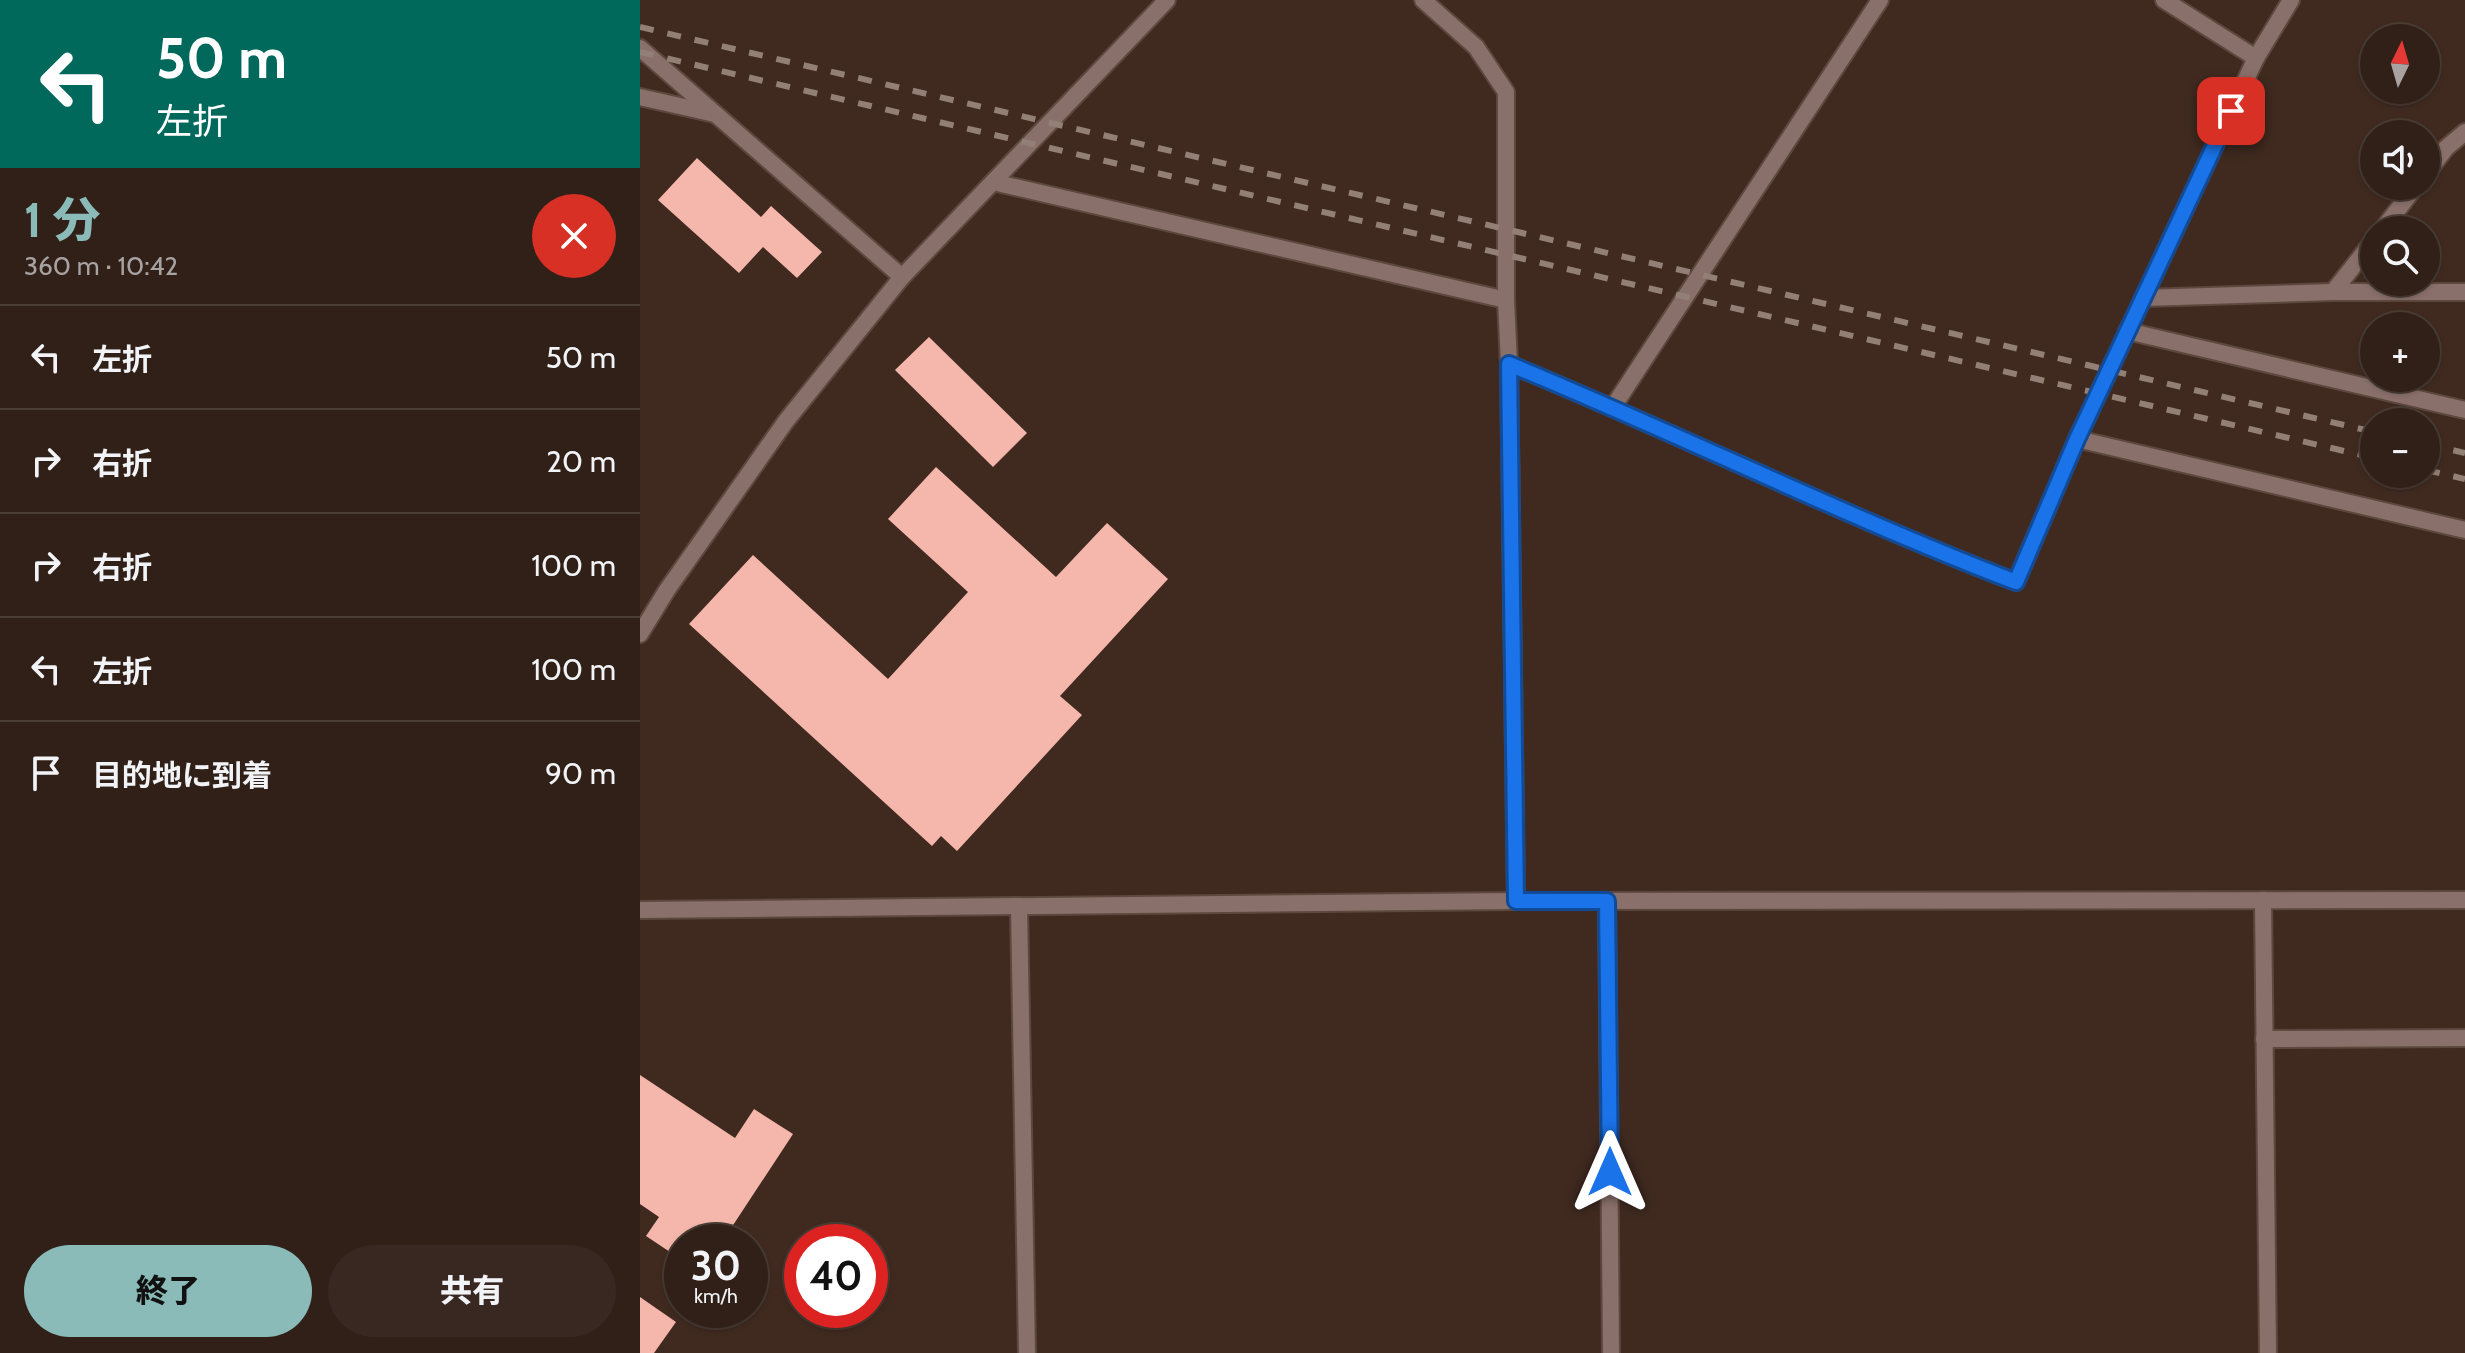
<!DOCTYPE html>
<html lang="ja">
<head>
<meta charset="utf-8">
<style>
	:root { --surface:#302018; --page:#382821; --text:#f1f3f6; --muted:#a8a3a2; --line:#4b3e37; --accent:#8bbbb9 }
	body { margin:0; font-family:Cabin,"Noto Sans JP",sans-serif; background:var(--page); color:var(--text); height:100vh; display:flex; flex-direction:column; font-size:30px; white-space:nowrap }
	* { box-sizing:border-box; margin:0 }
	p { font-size:26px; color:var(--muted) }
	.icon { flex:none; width:44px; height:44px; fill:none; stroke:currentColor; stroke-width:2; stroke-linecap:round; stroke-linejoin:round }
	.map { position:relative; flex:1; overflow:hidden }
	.details { display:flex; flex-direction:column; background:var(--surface); width:640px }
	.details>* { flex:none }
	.banner { background:#00695c; color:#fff; overflow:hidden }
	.needle { width:52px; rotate:5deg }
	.buttons { position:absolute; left:1720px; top:24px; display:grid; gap:16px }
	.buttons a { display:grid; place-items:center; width:80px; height:80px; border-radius:50%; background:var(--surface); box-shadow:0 2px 6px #0004,0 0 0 2px var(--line); font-size:40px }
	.speed { position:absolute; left:24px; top:1224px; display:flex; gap:16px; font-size:40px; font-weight:700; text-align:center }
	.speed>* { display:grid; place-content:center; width:104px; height:104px; border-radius:50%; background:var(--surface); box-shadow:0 2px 6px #0004,0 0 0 2px var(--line); line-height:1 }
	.speed small { font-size:20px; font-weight:400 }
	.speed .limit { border:12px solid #d22; background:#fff; color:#111 }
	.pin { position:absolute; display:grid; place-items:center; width:68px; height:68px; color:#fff; margin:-34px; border-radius:16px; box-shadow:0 4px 12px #0006 }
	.me { position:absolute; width:88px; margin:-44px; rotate:0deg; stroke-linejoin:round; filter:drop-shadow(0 0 6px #0008) }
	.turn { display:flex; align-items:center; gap:28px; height:168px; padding:0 24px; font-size:36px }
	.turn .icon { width:104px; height:104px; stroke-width:2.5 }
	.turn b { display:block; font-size:56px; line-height:68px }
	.round { display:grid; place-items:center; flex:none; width:84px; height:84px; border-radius:42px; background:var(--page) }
	.overview { display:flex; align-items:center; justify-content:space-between; height:136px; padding:0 24px }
	h1 { font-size:48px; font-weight:800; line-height:60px; color:var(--accent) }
	.button { display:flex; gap:16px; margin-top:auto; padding:16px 24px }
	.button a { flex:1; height:92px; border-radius:48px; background:var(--accent); color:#111; font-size:32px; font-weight:800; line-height:92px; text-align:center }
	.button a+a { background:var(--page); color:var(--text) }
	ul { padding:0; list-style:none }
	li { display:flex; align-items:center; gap:24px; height:104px; padding:0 24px; border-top:2px solid var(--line) }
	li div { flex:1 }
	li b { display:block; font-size:30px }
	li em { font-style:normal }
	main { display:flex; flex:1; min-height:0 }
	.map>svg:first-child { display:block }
</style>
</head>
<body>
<main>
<section class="details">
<div class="banner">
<div class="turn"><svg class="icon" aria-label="left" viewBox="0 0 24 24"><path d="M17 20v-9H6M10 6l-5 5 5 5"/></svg><div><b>50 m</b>左折</div></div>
</div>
<div class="overview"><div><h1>1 分</h1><p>360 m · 10:42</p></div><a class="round" style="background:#d93025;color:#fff"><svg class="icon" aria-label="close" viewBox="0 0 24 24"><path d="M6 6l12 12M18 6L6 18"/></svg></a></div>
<ul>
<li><svg class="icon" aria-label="left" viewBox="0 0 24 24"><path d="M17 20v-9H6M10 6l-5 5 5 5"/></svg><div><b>左折</b></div><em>50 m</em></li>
<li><svg class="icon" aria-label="right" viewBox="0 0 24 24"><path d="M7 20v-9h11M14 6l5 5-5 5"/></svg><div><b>右折</b></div><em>20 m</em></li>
<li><svg class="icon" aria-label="right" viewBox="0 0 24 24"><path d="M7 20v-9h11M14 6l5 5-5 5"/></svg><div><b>右折</b></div><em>100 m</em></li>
<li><svg class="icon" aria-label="left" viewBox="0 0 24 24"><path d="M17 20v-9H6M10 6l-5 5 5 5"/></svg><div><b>左折</b></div><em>100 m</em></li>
<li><svg class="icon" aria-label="arrive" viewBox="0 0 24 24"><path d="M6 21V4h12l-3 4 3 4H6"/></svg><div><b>目的地に到着</b></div><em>90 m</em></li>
</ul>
<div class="button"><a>終了</a><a>共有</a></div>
</section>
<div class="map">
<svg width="1825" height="1353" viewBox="0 0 1825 1353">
	<rect width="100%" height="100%" fill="#402a20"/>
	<g fill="#f5b7ab">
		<polygon points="57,158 121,217 131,206 182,252 157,278 123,247 99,273 18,200"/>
		<polygon points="289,337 387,433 353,467 255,370"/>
		<polygon points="296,467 416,577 467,523 528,579 420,696 442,715 317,851 301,836 292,846 49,624 113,555 248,679 328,592 248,519"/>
		<polygon points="0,1075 95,1138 114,1109 153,1134 82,1242 42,1242 42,1260 6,1236 19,1217 0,1204"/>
		<polygon points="0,1297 36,1322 14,1353 0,1353"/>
	</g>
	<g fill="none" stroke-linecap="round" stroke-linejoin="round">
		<g stroke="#5d483e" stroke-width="20">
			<g id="minor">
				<polyline points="783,0 836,47 866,92 866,300 869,364 876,901"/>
				<polyline points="1524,0 1616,58 1651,0"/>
				<polyline points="0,48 262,277"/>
				<polyline points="0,97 75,114"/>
				<polyline points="1786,174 1806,148 1825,132"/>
				<polyline points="353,182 866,300"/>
				<polyline points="1742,230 1776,186"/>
				<polyline points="1693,292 1734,240"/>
				<polyline points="1503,298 1693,292 1825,292"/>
				<polyline points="1487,331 1825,410"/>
				<path d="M 869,364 C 1039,434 1204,516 1376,582 L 1437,439 L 1616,58"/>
				<polyline points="973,407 1240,0"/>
				<polyline points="1437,439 1825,530"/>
				<polyline points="1623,900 1628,1353"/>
				<polyline points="1624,1039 1825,1038"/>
			</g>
		</g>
		<g stroke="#5d483e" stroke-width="20">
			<g id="tertiary">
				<polyline points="0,634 27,590 146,421 262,277 527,0"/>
				<polyline points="967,901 971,1353"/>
				<polyline points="379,906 387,1353"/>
				<polyline points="0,910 876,901 1825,900"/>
			</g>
		</g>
		<use href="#minor" stroke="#8a706b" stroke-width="16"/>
		<use href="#tertiary" stroke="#8a706b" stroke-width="16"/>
		<g stroke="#927f76" stroke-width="6" stroke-dasharray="14 14" stroke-linecap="butt">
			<polyline points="0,27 1734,432"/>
			<polyline points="0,52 1734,458"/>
			<polyline points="1786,444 1825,453"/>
			<polyline points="1786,470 1825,479"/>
		</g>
	</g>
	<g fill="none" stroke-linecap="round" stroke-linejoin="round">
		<g stroke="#114b97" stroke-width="20">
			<path id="route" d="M 970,1172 L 967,901 L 876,901 L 869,364 C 1039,434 1204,516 1376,582 L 1437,439 L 1591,111"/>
		</g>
		<use href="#route" stroke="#1a73e8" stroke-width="14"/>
	</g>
</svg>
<div class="buttons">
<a><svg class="needle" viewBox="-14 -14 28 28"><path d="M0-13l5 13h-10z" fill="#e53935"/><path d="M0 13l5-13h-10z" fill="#a8a3a2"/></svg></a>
<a><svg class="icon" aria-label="sound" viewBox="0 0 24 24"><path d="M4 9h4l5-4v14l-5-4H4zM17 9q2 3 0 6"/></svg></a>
<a><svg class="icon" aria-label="search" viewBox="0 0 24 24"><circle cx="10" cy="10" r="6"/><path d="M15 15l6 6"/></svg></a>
<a>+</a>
<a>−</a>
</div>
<div class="speed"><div>30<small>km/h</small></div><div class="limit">40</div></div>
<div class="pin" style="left:1591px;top:111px;background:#d93025"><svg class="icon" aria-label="arrive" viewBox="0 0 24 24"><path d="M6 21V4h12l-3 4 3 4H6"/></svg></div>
<svg class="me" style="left:970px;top:1172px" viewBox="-20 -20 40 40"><path d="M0-17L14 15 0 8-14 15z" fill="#1a73e8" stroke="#fff" stroke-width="4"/></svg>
</div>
</main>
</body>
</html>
